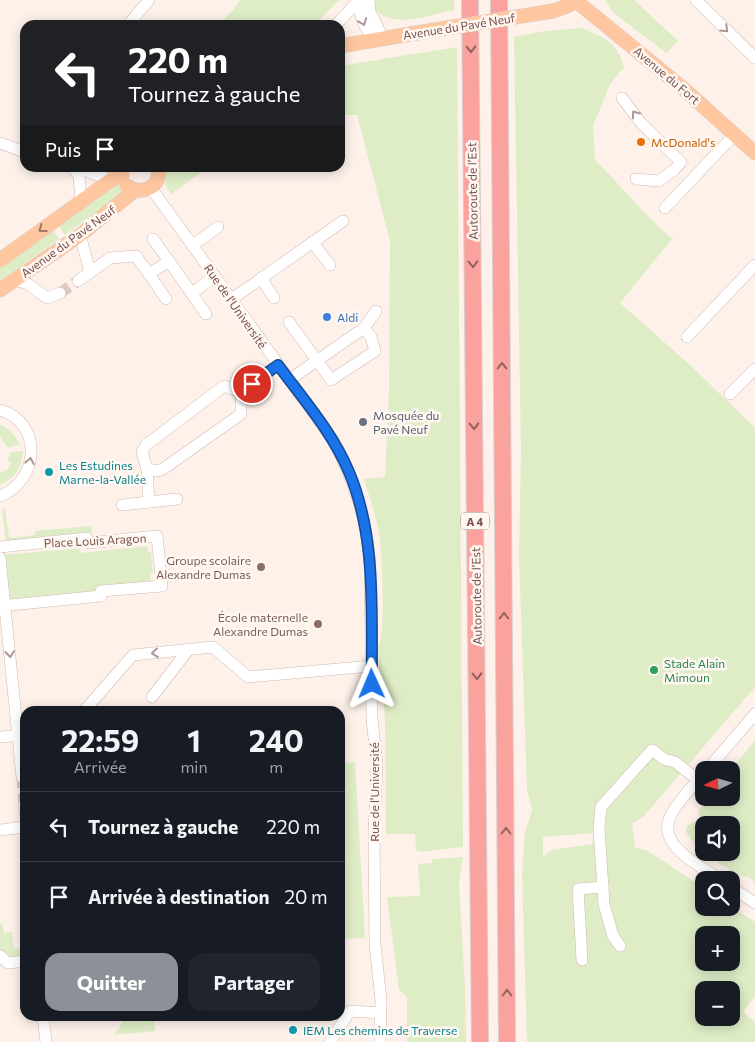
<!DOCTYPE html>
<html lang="fr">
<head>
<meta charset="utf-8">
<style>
	:root { --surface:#171b24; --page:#20242c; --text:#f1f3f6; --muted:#9ea1a6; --line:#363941; --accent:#8c9099 }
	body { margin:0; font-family:Commissioner,sans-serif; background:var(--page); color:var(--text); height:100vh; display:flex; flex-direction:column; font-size:19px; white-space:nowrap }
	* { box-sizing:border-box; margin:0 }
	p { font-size:16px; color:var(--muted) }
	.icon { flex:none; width:28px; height:28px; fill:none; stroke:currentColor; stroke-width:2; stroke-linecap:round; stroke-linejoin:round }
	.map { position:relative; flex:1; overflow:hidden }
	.details { position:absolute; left:20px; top:706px; width:325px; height:315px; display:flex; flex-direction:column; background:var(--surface); border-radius:15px; box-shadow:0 2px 12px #0003 }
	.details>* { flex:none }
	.hud { position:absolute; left:20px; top:20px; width:325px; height:152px; border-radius:15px; box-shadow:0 2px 12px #0003; background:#202124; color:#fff; overflow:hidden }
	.needle { width:32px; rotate:265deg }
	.controls { position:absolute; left:695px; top:761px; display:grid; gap:10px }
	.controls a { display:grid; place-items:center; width:45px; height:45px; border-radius:10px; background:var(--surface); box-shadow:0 2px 12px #0003; font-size:25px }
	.pin { position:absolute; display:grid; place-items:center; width:42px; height:42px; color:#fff; margin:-21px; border:2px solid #fff; border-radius:50%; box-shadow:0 1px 5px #0007 }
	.me { position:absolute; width:55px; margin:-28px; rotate:359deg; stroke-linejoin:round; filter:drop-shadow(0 0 4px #0008) }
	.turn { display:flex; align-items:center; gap:18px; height:105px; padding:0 25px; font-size:22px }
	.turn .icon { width:65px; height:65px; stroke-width:2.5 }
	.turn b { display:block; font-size:35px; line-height:42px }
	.then { display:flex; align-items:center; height:48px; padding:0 25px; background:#0003; gap:10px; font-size:19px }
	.eta { display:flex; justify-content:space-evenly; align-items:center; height:85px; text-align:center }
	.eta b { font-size:30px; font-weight:700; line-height:35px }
	.button { display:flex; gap:10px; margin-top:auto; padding:10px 25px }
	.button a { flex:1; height:58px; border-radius:15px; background:var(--accent); color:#fff; font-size:20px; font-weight:700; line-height:58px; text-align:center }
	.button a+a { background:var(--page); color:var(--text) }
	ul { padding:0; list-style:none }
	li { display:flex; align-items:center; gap:15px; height:70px; padding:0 25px; border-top:1px solid var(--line) }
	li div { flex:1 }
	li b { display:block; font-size:19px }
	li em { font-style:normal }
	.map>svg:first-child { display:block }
</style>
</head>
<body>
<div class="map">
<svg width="755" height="1042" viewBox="0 0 755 1042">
	<rect width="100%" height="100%" fill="#fdf1ea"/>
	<g fill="#deedc6" fill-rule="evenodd">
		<polygon points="241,0 339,0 314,25 220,25"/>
		<path d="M 373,0 L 454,0 L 454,10 C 428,15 388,32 371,4 Z"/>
		<polygon points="605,0 634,0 678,41 666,53 613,12"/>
		<path d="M 582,28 C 605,38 617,42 624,67 L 610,84 L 593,126 L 595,160 C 621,186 644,214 671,238 L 675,235 L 620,303 L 690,365 L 755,428 L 755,687 L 644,816 L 632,824 L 635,848 L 646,850 L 704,888 L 704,908 L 731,906 L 755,922 L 755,996 L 743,1012 L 755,1022 L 755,1042 L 527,1042 L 522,875 L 525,833 L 532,810 L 527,790 L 519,555 L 521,451 L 514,37 L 545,31 ZM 594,833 L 592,844 L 552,850 L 543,856 L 543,837 ZM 704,935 L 731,935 L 731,962 L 704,962 ZM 704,990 L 731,990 L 731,1018 L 704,1018 Z"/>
		<path d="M 457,47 L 463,847 L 420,852 L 416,850 L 415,834 L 386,834 L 385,719 L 382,687 L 380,685 L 378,647 C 386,637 382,555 380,539 C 377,519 370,498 364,479 L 385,477 L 389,390 L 390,241 L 357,115 L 340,115 L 340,66 Z"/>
		<polygon points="167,168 207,168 171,194 165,184"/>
		<polygon points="118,180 126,191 65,235 57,223"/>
		<polygon points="51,227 59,239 0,281 0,264"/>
		<polygon points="0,424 11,431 20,444 8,448 0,437"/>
		<path d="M 23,451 C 22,468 15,478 0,485 L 0,473 L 8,469 L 11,463 L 8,461 L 10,452 Z"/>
		<polygon points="5,508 9,538 35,535 35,531 91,526 92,535 6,544 2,510"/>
		<polygon points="147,546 148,552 151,552 153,572 150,573 151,585 7,600 3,555 79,548 81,553"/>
		<polygon points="755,740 755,882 748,877 731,874 728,868 719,864 710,853 731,852 731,825 704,825 704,849 696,845 686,832 687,826 699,819 699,810 709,798 731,798 731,770"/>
		<polygon points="355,762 365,938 340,939 340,763"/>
		<polygon points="463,857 459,884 465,987 466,1042 407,1042 407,998 399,989 387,897 420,896 418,864 432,863 432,859"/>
		<polygon points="0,923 2,923 4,933 12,932 14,949 25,948 25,959 11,960 0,951"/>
		<polygon points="127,1016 137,1016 142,1021 146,1016 154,1016 155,1031 114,1035"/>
	</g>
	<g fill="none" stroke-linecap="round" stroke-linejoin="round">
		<g stroke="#dcc9c2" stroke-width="11" stroke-dasharray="11 5.5" stroke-linecap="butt">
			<polyline points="60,293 78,281"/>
			<polyline points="22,777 24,805"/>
		</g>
		<g stroke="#d3b8b1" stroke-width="12">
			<g id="minor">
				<polyline points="369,0 370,12 383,38"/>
				<polyline points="696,0 755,58"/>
				<path d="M 359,1 C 360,18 363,26 375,40"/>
				<polyline points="128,25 149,0"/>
				<polyline points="336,25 359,0"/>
				<polyline points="622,98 641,123 681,162 674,170 659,181 636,179"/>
				<polyline points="0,143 25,152"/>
				<polyline points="73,168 79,176 81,201"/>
				<polyline points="78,168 111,180"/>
				<path d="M 151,188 L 333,440 C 354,481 368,521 370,568 L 372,719 L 377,764 L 374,832 L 375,945 L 381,1000 L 380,1042"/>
				<polyline points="665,208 735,134"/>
				<polyline points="80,235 90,272"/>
				<polyline points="153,239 169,261"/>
				<polyline points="312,242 330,265"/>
				<polyline points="193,245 218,227"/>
				<polyline points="149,274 166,299"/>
				<polyline points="261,278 274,298"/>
				<polyline points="15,280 28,284 47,298 60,293"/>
				<polyline points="78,281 110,258 136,256 149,274 169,261 206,314"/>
				<polyline points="192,293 215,276"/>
				<polyline points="232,299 343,221"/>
				<polyline points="289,322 331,380 375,351 371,337 364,328 289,380"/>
				<polyline points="364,328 376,311"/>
				<polyline points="687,337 755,265"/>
				<polygon points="224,386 241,392 241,414 163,469 157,471 147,469 142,452 146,445"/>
				<polyline points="241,392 277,365"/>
				<polyline points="730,394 755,369"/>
				<path d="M 0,410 C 43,422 40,481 0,496"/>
				<polyline points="147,469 149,502"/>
				<polyline points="122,505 177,499"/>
				<polyline points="0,547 87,538 88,543 157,536 162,586 101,591 101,596 0,606"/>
				<polyline points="0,558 22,777"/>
				<polyline points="152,697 189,649"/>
				<polyline points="84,711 133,655 213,647 248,677 372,666"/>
				<polyline points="0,737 23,735"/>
				<polyline points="707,770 755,714"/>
				<path d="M 704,773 C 693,786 680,799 672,813 C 653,845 701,866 721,880"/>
				<polyline points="24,805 25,812"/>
				<polyline points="0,830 25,827"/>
				<polyline points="731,887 755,903"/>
				<polyline points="620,946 613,936 604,904 599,828 601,807 652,750 664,759 675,762 698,780"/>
				<polyline points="0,956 8,963 25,961"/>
				<polyline points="582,960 578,889 603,887"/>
				<polyline points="43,1016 46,1042"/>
				<polyline points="330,1042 350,1011 381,1013"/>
			</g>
		</g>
		<g stroke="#dacecd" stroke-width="15">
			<g id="major">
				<polyline points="553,11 565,7 576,1 685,90 755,153"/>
				<polyline points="340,46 416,33"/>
				<path d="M 127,186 C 142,196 162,187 158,168"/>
				<polyline points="0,260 111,180 122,175"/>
				<polyline points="0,290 80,235 134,191"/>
			</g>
		</g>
		<g stroke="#dacecd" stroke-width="18">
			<g id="highway">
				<polyline points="470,0 480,1042"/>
				<polyline points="499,0 507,1042"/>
			</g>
		</g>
		<use href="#minor" stroke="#fff" stroke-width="11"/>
		<use href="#major" stroke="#fec7a0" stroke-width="14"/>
		<use href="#highway" stroke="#faa29e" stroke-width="16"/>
		<g stroke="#dacecd" stroke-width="15" stroke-linecap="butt">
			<polyline id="major-bridge" points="416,33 553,11"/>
		</g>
		<use href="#major-bridge" stroke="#fec7a0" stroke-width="14"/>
	</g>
	<defs><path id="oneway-chevron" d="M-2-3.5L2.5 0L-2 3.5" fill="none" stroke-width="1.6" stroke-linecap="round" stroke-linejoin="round" transform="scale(1.25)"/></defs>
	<g stroke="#af9793">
		<use href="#oneway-chevron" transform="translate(363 22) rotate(68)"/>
		<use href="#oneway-chevron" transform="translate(725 29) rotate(44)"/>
		<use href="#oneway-chevron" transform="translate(635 114) rotate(-125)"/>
		<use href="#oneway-chevron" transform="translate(30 461) rotate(-80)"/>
		<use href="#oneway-chevron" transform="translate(155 653) rotate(174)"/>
		<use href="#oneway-chevron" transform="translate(10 654) rotate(84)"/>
	</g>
	<g stroke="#94615c">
		<use href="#oneway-chevron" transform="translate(471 49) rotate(89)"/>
		<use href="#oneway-chevron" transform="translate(473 264) rotate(89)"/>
		<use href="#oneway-chevron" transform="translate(502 366) rotate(-90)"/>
		<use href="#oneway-chevron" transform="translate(474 426) rotate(89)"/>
		<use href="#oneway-chevron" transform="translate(504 616) rotate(-90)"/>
		<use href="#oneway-chevron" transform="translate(477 676) rotate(89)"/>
		<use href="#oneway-chevron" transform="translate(506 831) rotate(-90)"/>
		<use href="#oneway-chevron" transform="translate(507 993) rotate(-90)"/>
	</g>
	<use stroke="#a27464" href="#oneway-chevron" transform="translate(42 229) rotate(144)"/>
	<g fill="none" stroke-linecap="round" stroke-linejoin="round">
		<g stroke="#114b97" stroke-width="12">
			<path id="route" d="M 252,384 L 278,365 C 303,399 333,433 349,472 C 377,538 371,613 372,684"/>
		</g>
		<use href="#route" stroke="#1a73e8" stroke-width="9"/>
	</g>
	<circle fill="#e8710a" stroke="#fff7f1" stroke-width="2" cx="641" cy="142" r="5"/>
	<circle fill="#3f7fe0" stroke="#fff7f1" stroke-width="2" cx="327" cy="317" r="5"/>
	<circle fill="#6b7280" stroke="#fff7f1" stroke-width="2" cx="363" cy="422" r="5"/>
	<g fill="#0f9aa8" stroke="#fff7f1" stroke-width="2">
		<circle cx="49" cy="472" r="5"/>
		<circle cx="293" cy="1030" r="5"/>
	</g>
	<g fill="#8d6e63" stroke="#fff7f1" stroke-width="2">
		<circle cx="261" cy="567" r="5"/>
		<circle cx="318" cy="624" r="5"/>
	</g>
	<circle fill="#2e9e5b" stroke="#fff7f1" stroke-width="2" cx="654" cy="670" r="5"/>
	<g text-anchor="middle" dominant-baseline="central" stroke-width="5" stroke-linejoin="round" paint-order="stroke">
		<rect fill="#fff7f1" stroke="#a2837d" stroke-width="1" x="461" y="512.5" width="28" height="17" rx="4"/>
		<g font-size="11" font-weight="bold" fill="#7a514b">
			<text x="475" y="521">A 4</text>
		</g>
		<g font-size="12" fill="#7a514b" stroke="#fff7f1">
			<text transform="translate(459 26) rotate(-9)">Avenue du Pavé Neuf</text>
			<text transform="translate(667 75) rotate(40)">Avenue du Fort</text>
			<text transform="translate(472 191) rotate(-91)">Autoroute de l’Est</text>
			<text transform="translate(68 241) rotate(-36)">Avenue du Pavé Neuf</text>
			<text transform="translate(236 306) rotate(55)">Rue de l'Université</text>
			<text transform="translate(95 540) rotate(-3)">Place Louis Aragon</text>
			<text transform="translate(476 596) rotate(-91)">Autoroute de l’Est</text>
			<text transform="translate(374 792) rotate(-90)">Rue de l'Université</text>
		</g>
		<g font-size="12" fill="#c56008" stroke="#fff7f1" text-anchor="start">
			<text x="651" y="142">McDonald's</text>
		</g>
		<g font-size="12" fill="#366cbe" stroke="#fff7f1" text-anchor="start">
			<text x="337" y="317">Aldi</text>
		</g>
		<g font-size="12" fill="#5b616d" stroke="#fff7f1" text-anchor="start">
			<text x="373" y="415">Mosquée du<tspan x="373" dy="14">Pavé Neuf</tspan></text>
		</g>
		<g font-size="12" fill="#0d838f" stroke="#fff7f1" text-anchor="start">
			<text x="59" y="465">Les Estudines<tspan x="59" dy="14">Marne-la-Vallée</tspan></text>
			<text x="303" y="1030">IEM Les chemins de Traverse</text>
		</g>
		<g font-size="12" fill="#785e54" stroke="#fff7f1" text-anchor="end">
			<text x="251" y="560">Groupe scolaire<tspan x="251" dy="14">Alexandre Dumas</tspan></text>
			<text x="308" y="617">École maternelle<tspan x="308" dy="14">Alexandre Dumas</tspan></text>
		</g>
		<g font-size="12" fill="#27864d" stroke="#fff7f1" text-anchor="start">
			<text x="664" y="663">Stade Alain<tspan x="664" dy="14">Mimoun</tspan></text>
		</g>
	</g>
</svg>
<div class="controls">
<a><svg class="needle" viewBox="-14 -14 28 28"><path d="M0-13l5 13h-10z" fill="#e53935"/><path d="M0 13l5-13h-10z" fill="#9ea1a6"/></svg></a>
<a><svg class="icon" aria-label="sound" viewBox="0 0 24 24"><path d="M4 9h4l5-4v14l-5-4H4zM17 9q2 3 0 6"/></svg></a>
<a><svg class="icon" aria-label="search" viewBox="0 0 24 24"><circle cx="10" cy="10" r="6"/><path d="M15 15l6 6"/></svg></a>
<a>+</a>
<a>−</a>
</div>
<div class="pin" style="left:252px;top:384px;background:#d93025"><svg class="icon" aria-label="arrive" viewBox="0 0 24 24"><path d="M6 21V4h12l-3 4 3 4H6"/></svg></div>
<svg class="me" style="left:372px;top:684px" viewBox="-20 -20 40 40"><path d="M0-17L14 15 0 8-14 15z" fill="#1a73e8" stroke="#fff" stroke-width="4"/></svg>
<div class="hud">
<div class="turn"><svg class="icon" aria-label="left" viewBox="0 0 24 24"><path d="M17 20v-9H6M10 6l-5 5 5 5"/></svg><div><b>220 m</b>Tournez à gauche</div></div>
<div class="then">Puis<svg class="icon" aria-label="arrive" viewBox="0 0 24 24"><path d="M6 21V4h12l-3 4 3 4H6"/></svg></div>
</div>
<section class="details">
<div class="eta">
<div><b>22:59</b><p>Arrivée</p></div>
<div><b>1</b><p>min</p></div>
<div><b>240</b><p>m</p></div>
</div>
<ul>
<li><svg class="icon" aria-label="left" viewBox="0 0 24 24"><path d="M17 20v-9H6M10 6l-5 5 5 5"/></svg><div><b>Tournez à gauche</b></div><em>220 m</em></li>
<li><svg class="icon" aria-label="arrive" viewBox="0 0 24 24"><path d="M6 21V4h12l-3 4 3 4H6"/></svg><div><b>Arrivée à destination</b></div><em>20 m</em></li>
</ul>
<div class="button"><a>Quitter</a><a>Partager</a></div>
</section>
</div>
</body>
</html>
